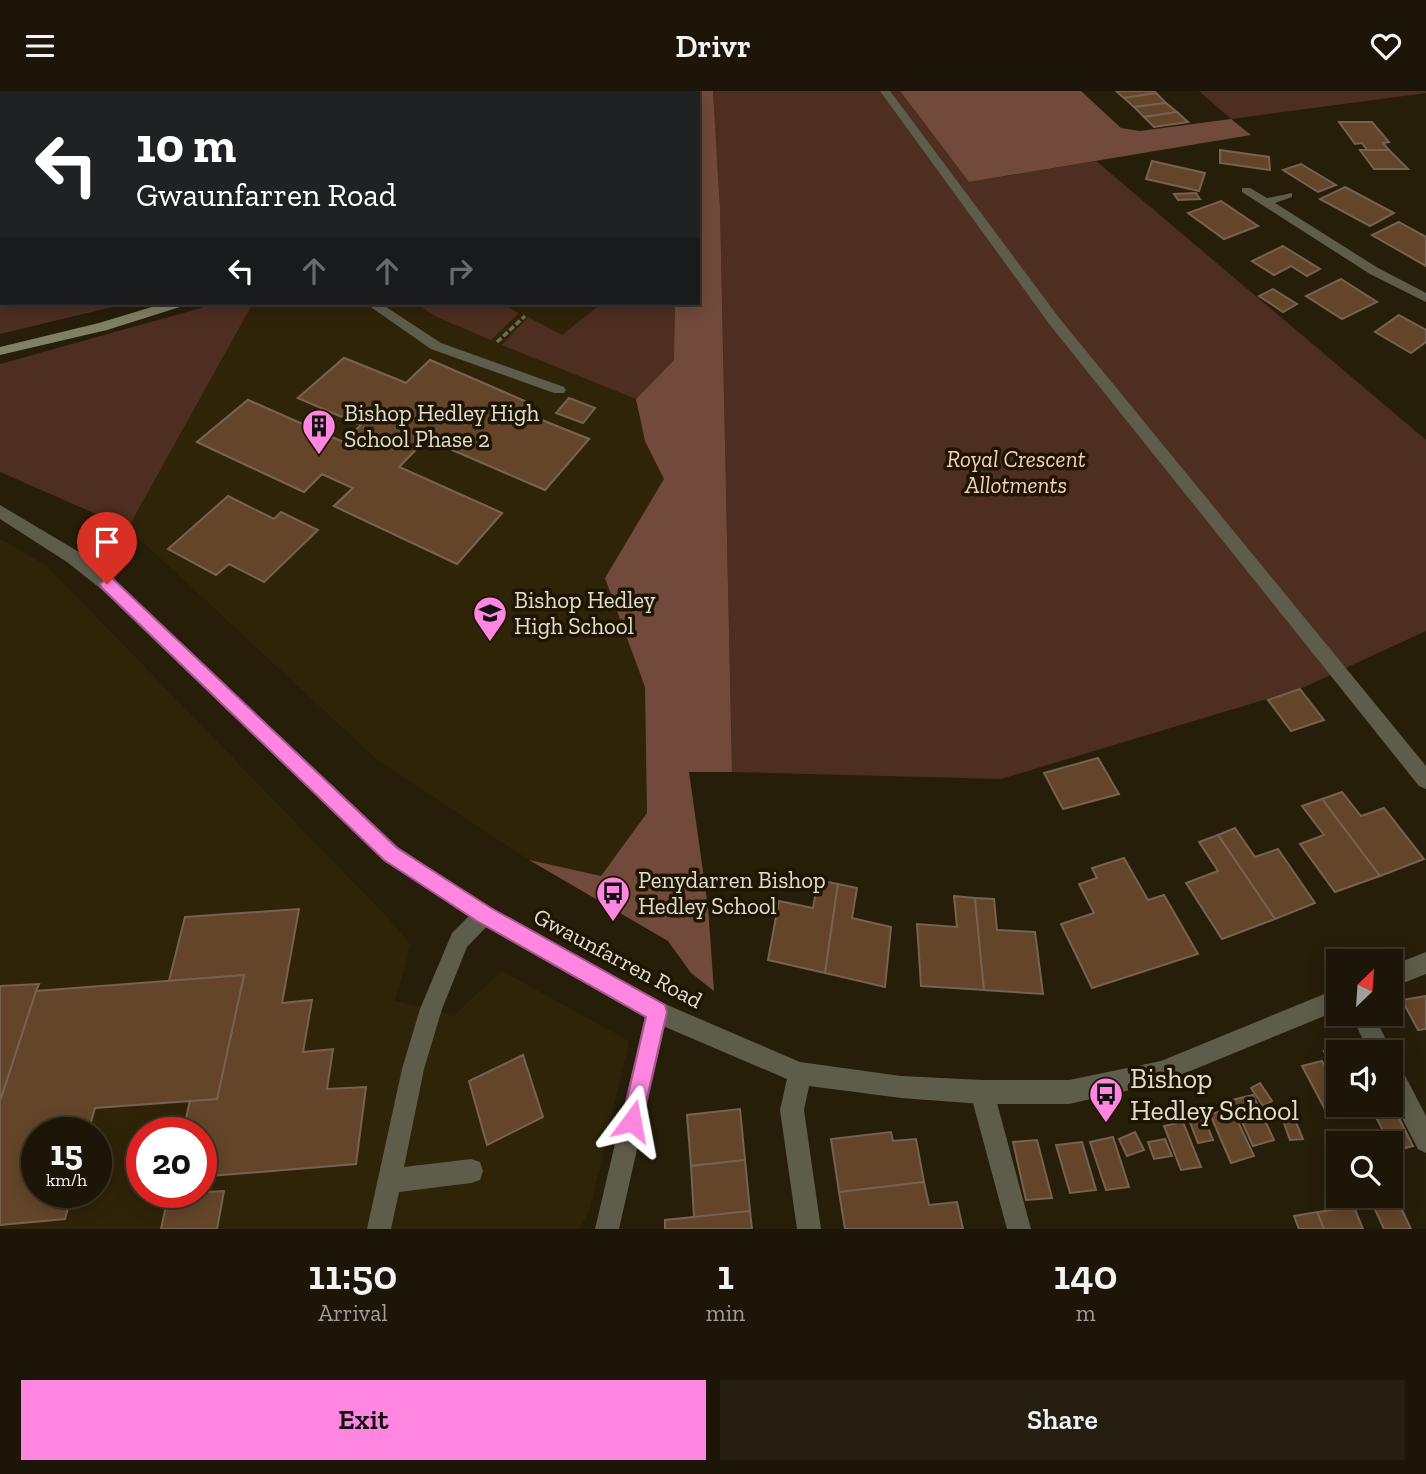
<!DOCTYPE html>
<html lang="en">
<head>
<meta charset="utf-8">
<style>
	:root { --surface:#1d1608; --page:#251f12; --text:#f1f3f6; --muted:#a09f9c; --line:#3b3529; --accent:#fe86e0 }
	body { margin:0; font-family:"Zilla Slab",serif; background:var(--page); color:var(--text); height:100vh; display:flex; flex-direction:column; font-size:26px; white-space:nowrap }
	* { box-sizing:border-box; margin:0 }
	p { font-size:23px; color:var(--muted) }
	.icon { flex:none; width:38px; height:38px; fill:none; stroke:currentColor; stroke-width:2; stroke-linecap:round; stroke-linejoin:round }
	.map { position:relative; height:1138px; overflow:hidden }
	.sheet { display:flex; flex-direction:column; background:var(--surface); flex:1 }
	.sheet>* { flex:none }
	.guide { position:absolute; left:0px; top:0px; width:700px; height:214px; box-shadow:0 4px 18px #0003,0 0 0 2px var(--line); background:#202124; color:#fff; overflow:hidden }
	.needle { width:46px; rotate:25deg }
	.controls { position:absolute; left:1326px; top:858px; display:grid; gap:14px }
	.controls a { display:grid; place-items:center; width:77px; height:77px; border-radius:0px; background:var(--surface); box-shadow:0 4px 18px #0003,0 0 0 2px var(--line); font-size:35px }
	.speed { position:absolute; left:21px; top:1026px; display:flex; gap:14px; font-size:35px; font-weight:700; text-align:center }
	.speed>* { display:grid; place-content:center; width:91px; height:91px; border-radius:50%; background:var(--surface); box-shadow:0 4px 18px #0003,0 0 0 2px var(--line); line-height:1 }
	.speed small { font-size:18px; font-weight:400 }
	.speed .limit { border:10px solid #d22; background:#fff; color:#111 }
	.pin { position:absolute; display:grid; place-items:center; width:60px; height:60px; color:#fff; margin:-72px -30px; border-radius:50% 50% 50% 0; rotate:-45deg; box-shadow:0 0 7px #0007 }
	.pin .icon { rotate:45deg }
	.me { position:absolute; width:77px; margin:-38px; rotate:13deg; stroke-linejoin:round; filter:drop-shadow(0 0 5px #0008) }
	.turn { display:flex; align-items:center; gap:24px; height:147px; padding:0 21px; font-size:32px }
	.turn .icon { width:91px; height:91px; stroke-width:2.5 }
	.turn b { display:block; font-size:49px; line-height:60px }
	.lanes { display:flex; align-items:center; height:66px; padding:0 21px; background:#0003; justify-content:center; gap:35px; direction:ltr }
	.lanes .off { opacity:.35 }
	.eta { display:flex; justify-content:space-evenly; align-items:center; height:119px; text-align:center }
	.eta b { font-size:42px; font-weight:600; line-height:49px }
	.cta { display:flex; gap:14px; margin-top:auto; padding:14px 21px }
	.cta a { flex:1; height:80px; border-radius:0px; background:var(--accent); color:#111; font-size:28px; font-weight:600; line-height:80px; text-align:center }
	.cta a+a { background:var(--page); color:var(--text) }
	header { display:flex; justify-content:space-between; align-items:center; height:91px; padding:0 21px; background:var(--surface); font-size:32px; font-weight:600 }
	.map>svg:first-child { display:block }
</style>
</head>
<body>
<header><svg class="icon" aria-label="menu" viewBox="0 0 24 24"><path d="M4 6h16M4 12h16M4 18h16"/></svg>Drivr<svg class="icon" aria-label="heart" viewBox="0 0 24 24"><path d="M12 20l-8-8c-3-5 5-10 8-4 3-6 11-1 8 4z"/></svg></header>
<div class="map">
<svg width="1426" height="1138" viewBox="0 0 1426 1138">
	<rect width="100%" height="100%" fill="#271e0a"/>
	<g fill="#302408" fill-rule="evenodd">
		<polygon points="604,0 713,0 732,681 689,681 708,816 714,900 691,882 668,850 529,769 375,667 128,437 253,212 698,212 698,2 600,2"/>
		<path d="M 0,448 L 47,475 L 389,828 L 411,854 L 395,910 L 454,924 L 502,880 L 629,950 L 590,1118 L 579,1138 L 0,1138 ZM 37,1041 L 96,1041 L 96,1101 L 37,1101 ZM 142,1041 L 201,1041 L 201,1101 L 142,1101 Z"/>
	</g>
	<g fill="#4e2e21">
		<polygon points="0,0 387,0 390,2 2,2 2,212 129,212 0,243"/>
		<polygon points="713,0 900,0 969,91 1096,70 1426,349 1426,540 1300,598 1001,688 732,681 720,117"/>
		<polygon points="1199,0 1426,0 1426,2 1231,28"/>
		<polygon points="219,212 253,212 128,437 0,381 0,273"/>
		<polygon points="415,212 499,212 519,222 491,249 437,226"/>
		<polygon points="602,212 675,212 674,269 636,308 502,254 528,226 562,244"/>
	</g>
	<g fill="#714a3b">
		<polygon points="629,0 713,0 720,117 732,681 689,681 708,816 714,900 691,882 668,850 529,769 601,785 647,722 645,596 605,487 664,388 645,350 636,308 674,269 675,212 698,212 698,2"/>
		<polygon points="900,0 1081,0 1121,37 1140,40 1231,28 1251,44 969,91"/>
	</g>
	<g fill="#644529" stroke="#756251" stroke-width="2" fill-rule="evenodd">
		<polygon points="1116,0 1154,0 1156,2 1124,7"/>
		<polygon points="1156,2 1166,12 1134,16 1124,7"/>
		<polygon points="1166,12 1177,21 1144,26 1134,16"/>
		<polygon points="1177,21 1188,31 1154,36 1144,26"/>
		<polygon points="1339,31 1372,31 1389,51 1383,52 1389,59 1367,59 1362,52 1355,53"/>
		<polygon points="1220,59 1269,66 1270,79 1220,72"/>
		<polygon points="1360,59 1389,59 1408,78 1374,78"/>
		<polygon points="1152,70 1205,82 1199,100 1146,88"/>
		<polygon points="1301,73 1336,94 1318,101 1283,79"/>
		<polygon points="1345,96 1394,122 1370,135 1320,108"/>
		<polygon points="1196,102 1200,108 1178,109 1174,103"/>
		<polygon points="1221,110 1258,135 1224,148 1188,122"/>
		<polygon points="1399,131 1426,146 1426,175 1372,144"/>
		<polygon points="1283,155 1320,178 1307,185 1291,175 1274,184 1252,170"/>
		<polygon points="1341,188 1377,211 1342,228 1306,205"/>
		<polygon points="1273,198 1297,213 1283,221 1259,205"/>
		<polygon points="1399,224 1426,239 1426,251 1411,262 1375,241"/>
		<path d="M 344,267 L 406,292 L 430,269 L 527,311 L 519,320 L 589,348 L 545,399 L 441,354 L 445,351 L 430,344 L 399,376 L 502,422 L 457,473 L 334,415 L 353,397 L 322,383 L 304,401 L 197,351 L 248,309 L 343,351 L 361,334 L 298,307 ZM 419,300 L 451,313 L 427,336 L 395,323 Z"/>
		<polygon points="344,267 406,292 430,269 527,311 519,320 589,348 545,399 441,354 445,351 430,344 399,376 502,422 457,473 334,415 353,397 322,383 304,401 197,351 248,309 343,351 361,334 298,307"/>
		<polygon points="569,307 595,317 583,332 556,322"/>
		<polygon points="228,405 274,428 281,421 318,439 264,491 229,473 216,484 168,458"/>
		<polygon points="1300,598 1324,629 1291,640 1268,609"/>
		<polygon points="1098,667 1119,703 1063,718 1044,682"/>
		<polygon points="1342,701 1361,725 1384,717 1424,768 1380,785 1322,708"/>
		<polygon points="1322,708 1380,785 1335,801 1300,753 1324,744 1302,715"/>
		<polygon points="1235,737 1255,766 1278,758 1315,812 1275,828 1218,744"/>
		<polygon points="1218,744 1275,828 1222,848 1186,792 1218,780 1199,751"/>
		<polygon points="1124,767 1148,809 1164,804 1198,863 1092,897 1061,833 1094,822 1079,793 1097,787 1092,777"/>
		<polygon points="818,789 838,793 825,882 768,869 779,810 813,817"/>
		<polygon points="838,793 857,797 852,827 891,836 885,896 825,882"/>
		<polygon points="954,805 975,807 984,899 921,895 917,833 957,836"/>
		<polygon points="975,807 994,808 997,839 1035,841 1043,903 984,899"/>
		<polygon points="299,818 282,912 312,909 303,961 333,958 327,998 366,996 356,1073 210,1085 207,1101 224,1100 217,1138 161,1138 169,1101 201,1101 201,1041 183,1041 190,1009 217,1008 244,884 169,890 185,826"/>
		<polygon points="244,884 217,1008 95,1017 88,1041 37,1041 37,1101 72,1101 65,1128 0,1134 0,1010 36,900"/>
		<polygon points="39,893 36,900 0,1010 0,895"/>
		<polygon points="1426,905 1426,938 1418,939 1402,909"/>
		<polygon points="1362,952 1366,961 1339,961 1339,990 1324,960"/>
		<polygon points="523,964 543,1026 487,1054 469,990"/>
		<polygon points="1322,970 1339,1000 1339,1013 1346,1013 1349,1018 1328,1024 1302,975"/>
		<polygon points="1260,992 1272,1010 1263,1015 1251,997"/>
		<polygon points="1253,1004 1274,1049 1253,1055 1232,1009"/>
		<polygon points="1392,1013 1413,1055 1393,1060 1372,1018"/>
		<polygon points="740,1018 745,1069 691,1075 687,1024"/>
		<polygon points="1232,1018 1254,1065 1231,1072 1210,1023"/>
		<polygon points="1203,1024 1213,1049 1198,1052 1188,1026"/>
		<polygon points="1281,1024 1293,1024 1303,1048 1290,1049"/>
		<polygon points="1183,1031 1201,1076 1181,1079 1164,1035"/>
		<polygon points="891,1041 893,1050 916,1048 924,1091 839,1101 831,1048"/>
		<polygon points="1135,1041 1144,1059 1127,1065 1119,1048"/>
		<polygon points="1113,1046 1129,1096 1106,1099 1090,1051"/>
		<polygon points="1165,1048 1172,1065 1154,1068 1148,1051"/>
		<polygon points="1037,1049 1052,1107 1026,1109 1013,1051"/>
		<polygon points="1082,1051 1096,1099 1070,1102 1056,1054"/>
		<polygon points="745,1069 750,1120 694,1127 691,1075"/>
		<polygon points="924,1091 929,1114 957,1111 963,1138 845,1138 839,1101"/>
		<polygon points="1396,1106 1411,1138 1384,1138 1371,1110"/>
		<polygon points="1354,1116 1363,1138 1324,1138 1317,1121"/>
		<polygon points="750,1120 752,1138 665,1138 665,1129"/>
		<polygon points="1317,1121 1324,1138 1299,1138 1294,1125"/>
	</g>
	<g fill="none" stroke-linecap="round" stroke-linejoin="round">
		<polyline stroke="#736b5a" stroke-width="3.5" stroke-dasharray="6 2.5" stroke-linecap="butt" points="497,251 525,225"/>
		<g fill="#5e5d4c" fill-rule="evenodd">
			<polygon points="520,0 533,0 534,2 521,2"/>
			<polygon points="880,0 890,0 1060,228 1426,675 1426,698 1419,695 1050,234"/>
			<polygon points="365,212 380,212 441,252 564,296 566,299 564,302 554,302 431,258"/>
			<polygon points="484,814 491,817 494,824 491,831 467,856 442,918 424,978 404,1076 471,1068 480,1071 483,1080 480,1089 471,1092 399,1101 391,1138 367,1138 402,978 420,918 452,842 477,817"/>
			<polygon points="657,910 665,913 668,921 619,1138 595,1138 646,921 649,913"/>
			<polygon points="1350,922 1373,922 1392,961 1391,963 1391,961 1369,961"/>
			<polygon points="1391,970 1399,973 1426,1025 1426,1062 1418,1058 1391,1006"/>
			<polygon points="982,989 990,993 994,1001 1031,1138 1007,1138 970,1001 974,993"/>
		</g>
		<g fill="#5e5d4c" fill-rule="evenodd">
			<polygon points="1242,97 1250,97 1267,107 1292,102 1292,106 1275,112 1378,177 1426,202 1426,211 1370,183 1242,101"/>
			<polygon points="0,414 79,461 113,488 398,756 491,817 665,913 800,971 901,985 982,989 1069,989 1161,970 1339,897 1339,919 1161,992 1069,1013 982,1013 901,1007 809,995 804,1019 821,1138 797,1138 780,1019 787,988 649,929 477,831 384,770 101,498 67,471 0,428"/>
			<polygon points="1426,861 1426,883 1391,897 1391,875"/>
		</g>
		<g fill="#818064" fill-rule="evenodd">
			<polygon points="574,0 587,0 573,2"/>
			<polygon points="165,212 184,212 183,215 107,239 0,264 0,256 99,232"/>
		</g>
	</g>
	<polygon fill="#fe86e0" stroke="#a55792" stroke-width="2" points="107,487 113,488 397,757 491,817 665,914 667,921 640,1037 632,1040 625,1037 622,1030 646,926 477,830 384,769 102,497 100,493"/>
	<defs>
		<g id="building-pin" transform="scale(1.75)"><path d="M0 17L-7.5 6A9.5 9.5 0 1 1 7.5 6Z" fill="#fe86e0" stroke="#1e1503"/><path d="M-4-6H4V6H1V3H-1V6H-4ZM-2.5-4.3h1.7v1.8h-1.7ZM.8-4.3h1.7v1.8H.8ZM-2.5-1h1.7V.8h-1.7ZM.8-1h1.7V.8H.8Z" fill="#111"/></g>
		<g id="school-pin" transform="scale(1.75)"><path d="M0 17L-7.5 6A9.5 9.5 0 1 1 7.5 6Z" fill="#fe86e0" stroke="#1e1503"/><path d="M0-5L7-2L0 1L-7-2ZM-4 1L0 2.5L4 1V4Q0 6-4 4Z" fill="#111"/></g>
		<g id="bus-pin" transform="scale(1.75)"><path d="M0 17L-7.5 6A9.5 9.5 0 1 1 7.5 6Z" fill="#fe86e0" stroke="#1e1503"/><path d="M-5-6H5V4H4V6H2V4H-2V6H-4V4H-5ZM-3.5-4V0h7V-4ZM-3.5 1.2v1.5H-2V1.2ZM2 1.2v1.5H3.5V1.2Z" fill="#111"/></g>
	</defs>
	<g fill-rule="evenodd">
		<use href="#building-pin" x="319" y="335"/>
		<use href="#school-pin" x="490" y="522"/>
		<use href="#bus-pin" x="613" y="802"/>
		<use href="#bus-pin" x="1106" y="1003"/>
	</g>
	<g text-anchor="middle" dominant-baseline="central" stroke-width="7" stroke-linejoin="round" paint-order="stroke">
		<g font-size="23" fill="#e3ddd1" stroke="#1e1503" text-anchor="start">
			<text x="344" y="322">Bishop Hedley High<tspan x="344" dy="26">School Phase 2</tspan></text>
			<text x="514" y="509">Bishop Hedley<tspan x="514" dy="26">High School</tspan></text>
			<text x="638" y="789">Penydarren Bishop<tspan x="638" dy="26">Hedley School</tspan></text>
		</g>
		<g font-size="23" font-style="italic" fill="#f8cdbd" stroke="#1e1503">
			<text x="1016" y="368">Royal Crescent<tspan x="1016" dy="26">Allotments</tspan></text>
		</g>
		<g font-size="23" fill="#e3ddd1" stroke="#1e1503">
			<text transform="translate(618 867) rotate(28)">Gwaunfarren Road</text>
		</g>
		<g font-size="28" fill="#e3ddd1" stroke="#1e1503" text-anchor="start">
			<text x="1130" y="987">Bishop<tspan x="1130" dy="32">Hedley School</tspan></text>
		</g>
	</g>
</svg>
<div class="controls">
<a><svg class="needle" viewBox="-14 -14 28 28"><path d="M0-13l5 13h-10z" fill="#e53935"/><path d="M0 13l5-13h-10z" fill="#a09f9c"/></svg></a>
<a><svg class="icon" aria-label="sound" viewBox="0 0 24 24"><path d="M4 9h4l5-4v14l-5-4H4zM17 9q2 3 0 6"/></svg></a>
<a><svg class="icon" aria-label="search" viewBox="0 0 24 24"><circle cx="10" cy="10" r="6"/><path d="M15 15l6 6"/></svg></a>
</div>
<div class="speed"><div>15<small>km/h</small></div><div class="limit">20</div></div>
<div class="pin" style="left:107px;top:493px;background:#d93025"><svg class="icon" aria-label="arrive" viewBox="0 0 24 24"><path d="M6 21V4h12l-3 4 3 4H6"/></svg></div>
<svg class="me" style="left:632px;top:1030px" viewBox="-20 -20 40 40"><path d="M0-17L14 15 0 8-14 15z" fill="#fe86e0" stroke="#fff" stroke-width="4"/></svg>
<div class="guide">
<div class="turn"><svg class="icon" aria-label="left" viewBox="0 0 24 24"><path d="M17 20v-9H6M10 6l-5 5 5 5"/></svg><div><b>10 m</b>Gwaunfarren Road</div></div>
<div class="lanes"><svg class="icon" aria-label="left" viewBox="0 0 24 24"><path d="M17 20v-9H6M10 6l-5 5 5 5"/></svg><svg class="icon off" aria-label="ahead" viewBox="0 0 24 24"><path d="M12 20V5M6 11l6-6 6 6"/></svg><svg class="icon off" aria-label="ahead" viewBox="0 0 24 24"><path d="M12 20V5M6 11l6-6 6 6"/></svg><svg class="icon off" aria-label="right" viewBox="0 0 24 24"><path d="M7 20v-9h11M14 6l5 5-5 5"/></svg></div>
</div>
</div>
<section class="sheet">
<div class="eta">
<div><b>11:50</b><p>Arrival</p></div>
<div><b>1</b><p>min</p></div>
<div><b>140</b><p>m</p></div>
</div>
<div class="cta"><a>Exit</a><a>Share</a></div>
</section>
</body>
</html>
